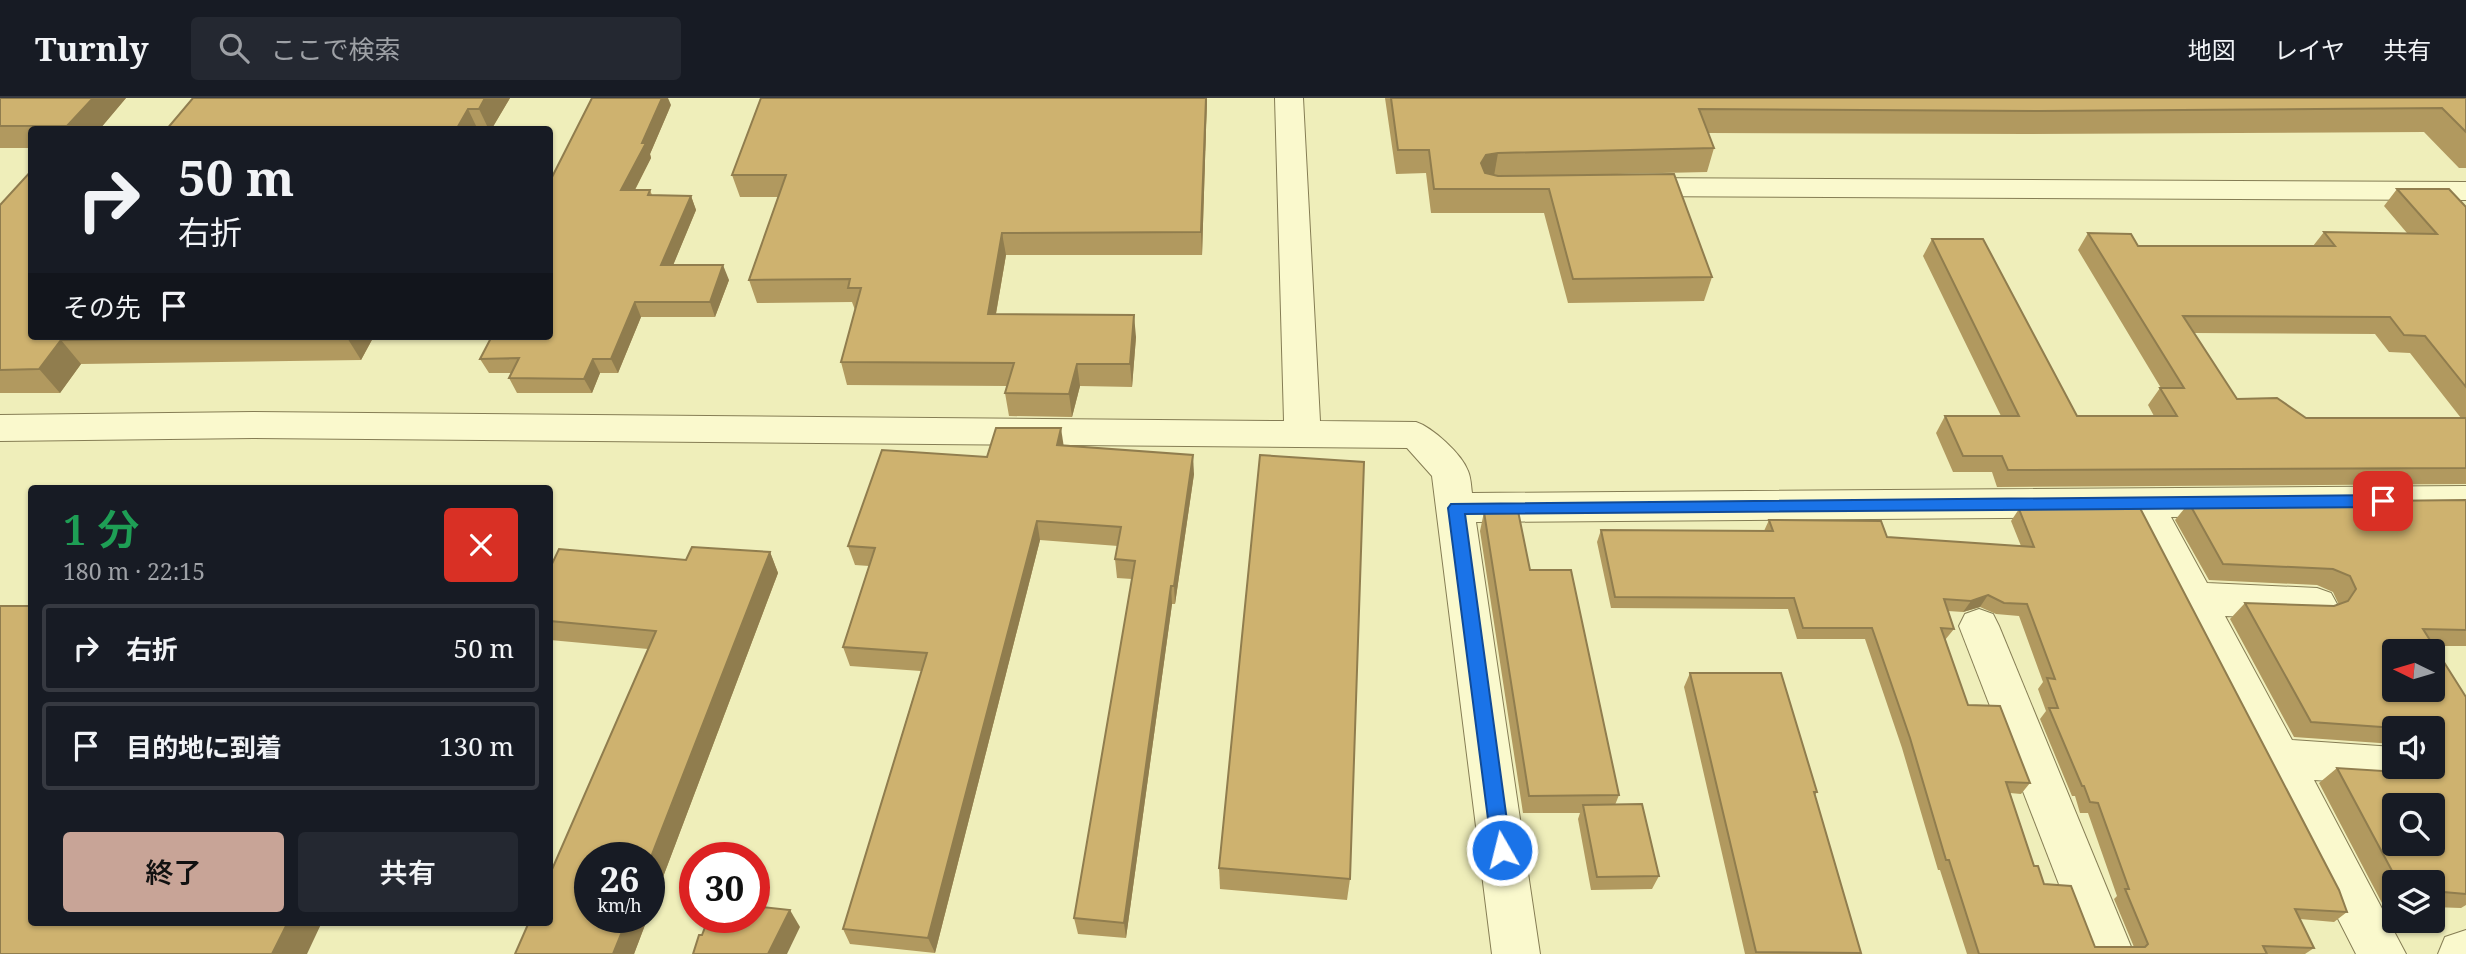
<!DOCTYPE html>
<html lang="ja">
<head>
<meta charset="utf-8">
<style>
	:root { --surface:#171b24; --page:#242831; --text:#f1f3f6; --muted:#9ea1a6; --line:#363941; --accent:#c8a497 }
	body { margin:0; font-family:"Noto Serif","Noto Sans JP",serif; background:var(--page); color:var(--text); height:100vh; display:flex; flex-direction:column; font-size:26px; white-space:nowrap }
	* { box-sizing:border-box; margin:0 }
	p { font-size:23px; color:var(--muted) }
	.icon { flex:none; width:38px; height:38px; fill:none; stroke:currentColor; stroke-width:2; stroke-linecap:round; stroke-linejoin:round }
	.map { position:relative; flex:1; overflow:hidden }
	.sheet { position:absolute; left:28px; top:387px; width:525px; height:441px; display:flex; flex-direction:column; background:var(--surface); border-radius:7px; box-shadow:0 2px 5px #0004 }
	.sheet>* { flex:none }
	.top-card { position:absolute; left:28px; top:28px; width:525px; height:214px; border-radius:7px; box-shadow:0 2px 5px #0004; background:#171b24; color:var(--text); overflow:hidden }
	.needle { width:46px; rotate:275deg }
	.fabs { position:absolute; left:2382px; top:541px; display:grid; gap:14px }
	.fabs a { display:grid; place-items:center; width:63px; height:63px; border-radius:7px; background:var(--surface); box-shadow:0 2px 5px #0004; font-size:35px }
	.speed { position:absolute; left:574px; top:744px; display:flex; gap:14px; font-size:35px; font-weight:700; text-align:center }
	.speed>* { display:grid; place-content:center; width:91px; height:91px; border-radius:50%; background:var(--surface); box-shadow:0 2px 5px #0004; line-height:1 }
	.speed small { font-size:18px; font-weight:400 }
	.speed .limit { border:10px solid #d22; background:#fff; color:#111 }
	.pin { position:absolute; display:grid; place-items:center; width:60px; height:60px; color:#fff; margin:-30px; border-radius:14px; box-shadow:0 4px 10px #0006 }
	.me { position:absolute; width:77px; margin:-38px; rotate:352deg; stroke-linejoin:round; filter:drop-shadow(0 0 5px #0008) }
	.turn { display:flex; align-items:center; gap:24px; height:147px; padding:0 35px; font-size:32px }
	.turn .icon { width:91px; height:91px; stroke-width:2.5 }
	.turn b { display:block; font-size:49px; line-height:60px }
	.then { display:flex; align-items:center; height:66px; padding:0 35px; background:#0003; gap:14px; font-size:26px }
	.round { display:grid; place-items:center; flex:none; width:74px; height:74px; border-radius:7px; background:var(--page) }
	.summary { display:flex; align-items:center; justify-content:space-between; height:119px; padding:0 35px }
	h1 { font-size:42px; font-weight:600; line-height:52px; color:#1e9e55 }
	.button { display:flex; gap:14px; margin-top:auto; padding:14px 35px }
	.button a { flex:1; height:80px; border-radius:7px; background:var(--accent); color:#111; font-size:28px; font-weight:600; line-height:80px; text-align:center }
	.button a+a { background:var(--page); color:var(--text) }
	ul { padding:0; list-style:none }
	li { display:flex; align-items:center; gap:21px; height:88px; margin:0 14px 10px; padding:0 21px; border:4px solid var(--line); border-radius:7px }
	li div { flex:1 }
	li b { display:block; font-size:26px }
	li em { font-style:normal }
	header { display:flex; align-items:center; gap:42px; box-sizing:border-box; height:98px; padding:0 35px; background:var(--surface); border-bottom:2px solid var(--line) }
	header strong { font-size:33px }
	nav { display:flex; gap:38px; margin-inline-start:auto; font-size:24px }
	.search { width:490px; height:63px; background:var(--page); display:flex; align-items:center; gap:18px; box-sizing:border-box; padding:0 24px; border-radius:7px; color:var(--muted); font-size:26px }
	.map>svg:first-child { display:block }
</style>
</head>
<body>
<header>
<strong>Turnly</strong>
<div class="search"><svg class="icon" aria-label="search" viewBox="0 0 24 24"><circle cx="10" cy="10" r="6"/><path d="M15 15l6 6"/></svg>ここで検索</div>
<nav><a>地図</a><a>レイヤ</a><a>共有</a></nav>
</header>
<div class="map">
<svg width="2466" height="856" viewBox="0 0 2466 856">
	<rect width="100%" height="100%" fill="#efeeba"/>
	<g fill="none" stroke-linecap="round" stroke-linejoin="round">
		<g stroke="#857d54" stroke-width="2">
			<g id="minor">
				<path d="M 1275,0 L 1303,0 L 1320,323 L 1416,324 C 1432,329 1462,356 1468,373 C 1471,380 1471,388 1472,395 L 2466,388 L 2466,416 L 2171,419 L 2207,485 L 2317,490 L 2331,495 L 2337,506 L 2331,517 L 2317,522 L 2225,518 L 2292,642 L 2394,649 L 2394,668 L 2416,668 L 2410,682 L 2394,687 L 2314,682 L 2406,856 L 2356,856 L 2133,419 L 1476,424 L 1540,856 L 1492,856 L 1432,378 L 1407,350 L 253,340 L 0,343 L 0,317 L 253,314 L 1284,323 Z"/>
				<polygon points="1625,80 2466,84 2466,102 1625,98 1614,96 1610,89 1614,82"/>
				<polygon points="1979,511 1993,516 1999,528 2134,856 2086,856 1959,528 1965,516"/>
				<polygon points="2466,832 2466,856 2438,856 2445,839"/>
			</g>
		</g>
		<use href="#minor" fill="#faf9cd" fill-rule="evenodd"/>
	</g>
	<g fill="#b1995f" fill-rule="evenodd">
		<polygon points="0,0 126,0 99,32 32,32 32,50 0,50"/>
		<polygon points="193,0 510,0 491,32 166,32"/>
		<polygon points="761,0 1207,0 1202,157 1006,157 996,216 1136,239 1132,289 1080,288 1072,319 1009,318 1005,295 1007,288 847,287 841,264 855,212 852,204 757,205 749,182 778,99 740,99 732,77"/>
		<polygon points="1385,0 2466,0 2466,70 2459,70 2424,34 2028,36 1708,35 1714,50 1707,74 1527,78 1712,179 1704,203 1568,205 1544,115 1431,115 1426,75 1396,76"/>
		<polygon points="671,7 650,56 651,60 635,92 650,92 652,97 691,98 696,112 673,167 729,182 715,219 641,219 618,275 600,275 592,295 517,295 509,280 511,275 489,275 480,261 550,238"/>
		<path d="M 2397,91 L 2466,109 L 2466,386 L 1997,389 L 1992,374 L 1953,374 L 1936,335 L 1945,318 L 2001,318 L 1923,158 L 1932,141 L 2077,318 L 2154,318 L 2148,307 L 2160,290 L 2161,290 L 2078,152 L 2088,135 L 2138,148 L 2313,148 L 2324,134 L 2407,135 L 2384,108 ZM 2194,235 L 2375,236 L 2389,254 L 2410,255 L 2461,320 L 2306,320 L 2237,301 Z"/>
		<polygon points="0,107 32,238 374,238 361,262 81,266 60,295 0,295"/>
		<polygon points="1064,348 1194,376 1175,506 1172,506 1126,840 1078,836 1074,820 1132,481 1117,480 1115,461 1118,448 1040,442 935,855 850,846 843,831 921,573 850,568 843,549 869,468 855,467 848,448 987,359"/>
		<polygon points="2466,402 2466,548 2433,548 2466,599 2466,807 2461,810 2432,809 2432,784 2394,784 2394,806 2382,805 2319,685 2337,670 2414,675 2416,674 2418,668 2432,668 2432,630 2394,630 2394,646 2294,639 2230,521 2245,505 2334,508 2339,507 2333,494 2317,487 2209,482 2175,422 2189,405"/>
		<path d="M 2019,411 L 2347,814 L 2334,824 L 2300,821 L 2314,850 L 2305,856 L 1967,856 L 1940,772 L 1938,772 L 1902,650 L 1865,541 L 1797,541 L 1788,511 L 1611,510 L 1597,444 L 1601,432 L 1764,433 L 1769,422 L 1887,439 L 2021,448 L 2011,423 ZM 1980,509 L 1996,516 L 2019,518 L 2043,584 L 2038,591 L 2046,613 L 2040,621 L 2072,698 L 2075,698 L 2080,715 L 2088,715 L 2117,798 L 2114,801 L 2134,849 L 2095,849 L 2044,786 L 2034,768 L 2010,695 L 2021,696 L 2030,685 L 1968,607 L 1945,542 L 1954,531 L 1948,513 L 1963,514 Z"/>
		<polygon points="1484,414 1530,472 1619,697 1615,707 1659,778 1652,791 1591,792 1578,721 1580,715 1523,715 1480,433"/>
		<polygon points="692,449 770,454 778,475 649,816 649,760 590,760 590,819 648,819 634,856 515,856 529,824 550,824 550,776 648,551 550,542 550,470 559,451 686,462"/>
		<polygon points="1690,575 1817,694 1815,697 1861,855 1861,856 1745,856 1684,589"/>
		<polygon points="1219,770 1350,781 1347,802 1220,791"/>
	</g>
	<g fill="#907d4e">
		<polygon points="93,0 126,0 99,32 70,32 67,28"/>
		<polygon points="485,0 510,0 491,32 489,32 479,11"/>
		<polygon points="662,0 668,0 671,7 650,56 651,60 627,107 621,92"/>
		<polygon points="1206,0 1207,0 1202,157 1201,134"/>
		<polygon points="468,11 478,32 456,32"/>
		<polygon points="1498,55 1494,78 1483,80 1481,65 1486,57"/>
		<polygon points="691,98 696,112 667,182 661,167"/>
		<polygon points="1002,135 1006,157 992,238 988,216"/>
		<polygon points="723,167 729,182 715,219 710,204"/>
		<polygon points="635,204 641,219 618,275 611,261"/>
		<polygon points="1134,217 1136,239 1132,289 1130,266"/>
		<polygon points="346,238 374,238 361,262"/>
		<polygon points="61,242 81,266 60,295 39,271"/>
		<polygon points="593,261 600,275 592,295 584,281"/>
		<polygon points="1077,266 1080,288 1072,319 1069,296"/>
		<polygon points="1061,330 1064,350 1057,347"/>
		<polygon points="1193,357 1194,376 1175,506 1174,488"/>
		<polygon points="1037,423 1040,442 935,855 928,840"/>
		<polygon points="770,454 778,475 649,816 649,764"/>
		<polygon points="1171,488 1172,506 1126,840 1124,825"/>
		<polygon points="1988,497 1980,509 1963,514 1971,503"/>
		<polygon points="790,812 800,829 787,856 768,856"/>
		<polygon points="628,819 648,819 634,856 613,856"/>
		<polygon points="288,824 322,824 307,856 272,856"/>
	</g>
	<g fill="#ceb26f" stroke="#907d4e" stroke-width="2" fill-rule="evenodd">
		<polygon points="0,0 93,0 67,28 0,28"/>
		<polygon points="193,0 485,0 479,11 468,11 456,32 166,32"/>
		<polygon points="592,0 662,0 642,45 646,45 621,92 650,92 648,97 691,98 661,167 723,167 710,204 635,204 611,261 593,261 584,281 509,280 519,260 480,261 492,238 550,238 550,83"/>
		<polygon points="761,0 1206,0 1201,134 1002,135 988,216 1134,217 1130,266 1077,266 1069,296 1005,295 1014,265 841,264 861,190 848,190 850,181 749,182 786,77 732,77"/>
		<polygon points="1391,0 2466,0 2466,34 2442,10 2040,13 1699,11 1714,50 1498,55 1486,57 1481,65 1485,75 1498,78 1674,76 1712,179 1573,181 1549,91 1434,91 1429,52 1398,52"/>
		<polygon points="32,72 32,238 346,238 61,242 39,271 0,272 0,107"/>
		<polygon points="2397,91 2449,91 2466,109 2466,289 2425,238 2404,237 2390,219 2183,218 2237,301 2277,300 2306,320 2466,320 2466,370 2008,372 2002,358 1963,358 1945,318 2019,318 1932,141 1983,141 2077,318 2177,318 2160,290 2184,290 2088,135 2131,136 2138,148 2335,148 2324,134 2437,136"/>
		<polygon points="996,330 1061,330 1057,347 1193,357 1174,488 1171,488 1124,825 1074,820 1135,463 1115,461 1121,429 1037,423 928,840 843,831 927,555 843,549 875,450 848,448 882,352 987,359"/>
		<polygon points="1260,357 1364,364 1350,781 1219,770"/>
		<path d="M 2466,402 L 2466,532 L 2423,531 L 2466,599 L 2466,796 L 2432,793 L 2432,784 L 2398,784 L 2337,670 L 2414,675 L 2432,668 L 2438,652 L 2432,652 L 2432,630 L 2396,630 L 2311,624 L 2245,505 L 2334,508 L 2348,503 L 2356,491 L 2350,478 L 2333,471 L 2223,466 L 2189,405 ZM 2394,553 L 2432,553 L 2432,592 L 2394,592 ZM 2394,707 L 2432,707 L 2432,746 L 2394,746 Z"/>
		<path d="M 2140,410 L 2339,792 L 2347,814 L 2295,811 L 2314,850 L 2263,848 L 2267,856 L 1979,856 L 1949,762 L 1946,762 L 1910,640 L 1872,530 L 1803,530 L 1794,500 L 1615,499 L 1601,432 L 1773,433 L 1769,422 L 1881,423 L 1887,439 L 2034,449 L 2019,411 ZM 1988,497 L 2004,505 L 2027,506 L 2055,581 L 2047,580 L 2058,610 L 2049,610 L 2082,688 L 2084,688 L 2090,704 L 2098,705 L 2129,791 L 2125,791 L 2148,846 L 2145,849 L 2095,849 L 2071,788 L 2044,786 L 2038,768 L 2034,768 L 2006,684 L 2030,685 L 2000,608 L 1968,607 L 1941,530 L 1954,531 L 1944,501 L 1971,503 Z"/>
		<polygon points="1518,413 1530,472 1571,472 1619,697 1529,698 1484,414"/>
		<polygon points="692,449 770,454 649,764 649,760 590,760 590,819 628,819 613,856 515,856 529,824 550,824 550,776 656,533 550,523 550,470 559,451 686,462"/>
		<polygon points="0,508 32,508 32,824 288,824 272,856 0,856"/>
		<polygon points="1690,575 1781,575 1817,694 1814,694 1861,855 1756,854"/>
		<polygon points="1642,706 1659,778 1597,779 1583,707"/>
		<polygon points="754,808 790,812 768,856 693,856 699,837 702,837 709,819 754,819"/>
	</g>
	<polygon fill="#1a73e8" stroke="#114b97" stroke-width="2" points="2383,397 2390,403 2383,409 1465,416 1511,752 1509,759 1502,761 1495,759 1492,752 1448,410 1451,406"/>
</svg>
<div class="fabs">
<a><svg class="needle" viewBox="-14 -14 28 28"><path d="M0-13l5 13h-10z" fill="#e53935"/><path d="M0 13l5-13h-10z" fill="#9ea1a6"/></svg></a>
<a><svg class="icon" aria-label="sound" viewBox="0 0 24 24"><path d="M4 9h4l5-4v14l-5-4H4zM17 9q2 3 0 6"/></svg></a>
<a><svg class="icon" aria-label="search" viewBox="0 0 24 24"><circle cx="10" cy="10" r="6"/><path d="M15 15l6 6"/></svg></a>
<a><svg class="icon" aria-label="layers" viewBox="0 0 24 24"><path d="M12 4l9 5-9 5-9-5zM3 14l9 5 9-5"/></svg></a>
</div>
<div class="speed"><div>26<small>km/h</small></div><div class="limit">30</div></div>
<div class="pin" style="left:2383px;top:403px;background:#d93025"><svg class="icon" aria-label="arrive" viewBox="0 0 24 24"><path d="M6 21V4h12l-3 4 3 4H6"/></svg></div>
<svg class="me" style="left:1502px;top:752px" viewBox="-20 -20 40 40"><circle r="17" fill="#1a73e8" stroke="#fff" stroke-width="3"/><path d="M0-11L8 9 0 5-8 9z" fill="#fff"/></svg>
<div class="top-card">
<div class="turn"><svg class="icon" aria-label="right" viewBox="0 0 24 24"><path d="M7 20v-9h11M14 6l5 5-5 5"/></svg><div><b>50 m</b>右折</div></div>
<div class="then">その先<svg class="icon" aria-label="arrive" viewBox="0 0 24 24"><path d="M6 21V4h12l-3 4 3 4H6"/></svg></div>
</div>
<section class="sheet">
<div class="summary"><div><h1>1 分</h1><p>180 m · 22:15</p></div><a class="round" style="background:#d93025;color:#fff"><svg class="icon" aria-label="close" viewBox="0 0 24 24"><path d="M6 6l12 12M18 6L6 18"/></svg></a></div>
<ul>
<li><svg class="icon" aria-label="right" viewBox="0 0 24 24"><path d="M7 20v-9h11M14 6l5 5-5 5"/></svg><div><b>右折</b></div><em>50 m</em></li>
<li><svg class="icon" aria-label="arrive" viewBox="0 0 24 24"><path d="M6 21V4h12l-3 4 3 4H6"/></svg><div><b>目的地に到着</b></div><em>130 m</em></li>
</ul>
<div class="button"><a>終了</a><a>共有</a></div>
</section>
</div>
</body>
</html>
